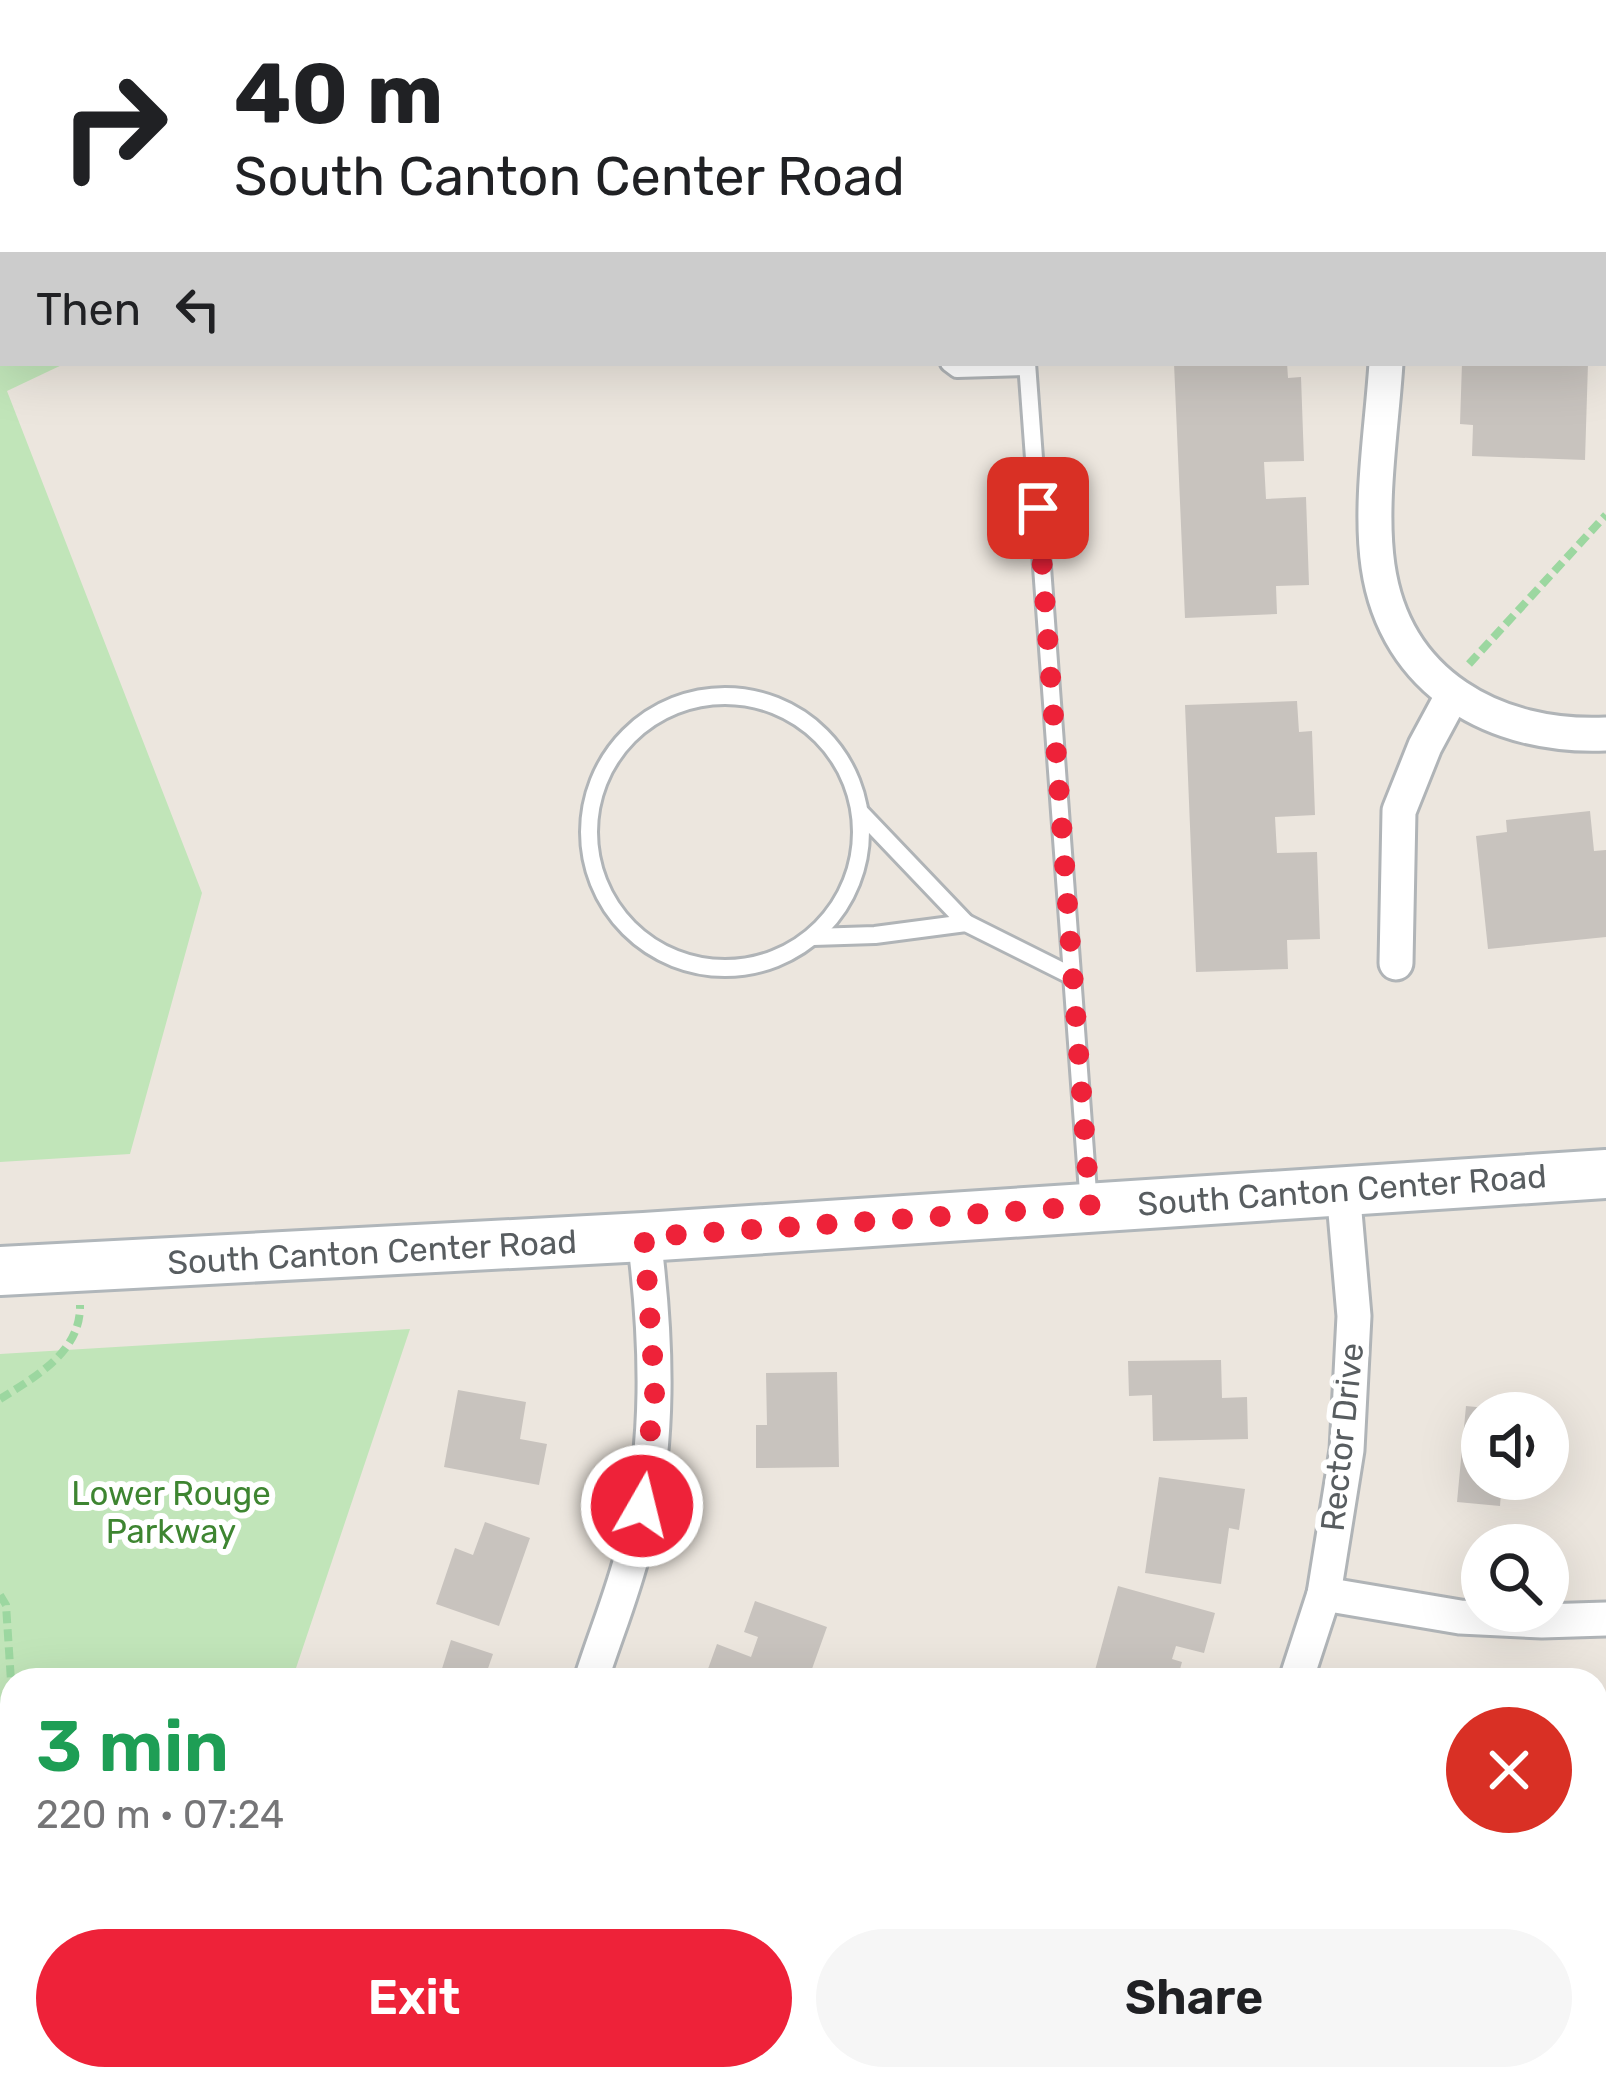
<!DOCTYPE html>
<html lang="en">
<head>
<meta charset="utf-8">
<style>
	:root { --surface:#fff; --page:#f6f6f6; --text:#202124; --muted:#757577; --accent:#ee2239 }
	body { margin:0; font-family:Rubik,sans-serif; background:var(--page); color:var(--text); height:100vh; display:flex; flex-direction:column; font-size:45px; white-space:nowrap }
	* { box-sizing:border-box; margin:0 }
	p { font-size:39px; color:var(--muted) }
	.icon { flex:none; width:66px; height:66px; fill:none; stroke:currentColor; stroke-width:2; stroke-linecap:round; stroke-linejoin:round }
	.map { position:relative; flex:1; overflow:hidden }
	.sheet { position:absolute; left:0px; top:1668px; width:1608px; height:423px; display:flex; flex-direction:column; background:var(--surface); border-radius:36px 36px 0 0; box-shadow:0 12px 48px #0002 }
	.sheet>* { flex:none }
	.banner { position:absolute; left:0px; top:0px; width:1608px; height:366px; box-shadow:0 12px 48px #0002; background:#fff; color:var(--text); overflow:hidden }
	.tools { position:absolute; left:1461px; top:1392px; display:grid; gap:24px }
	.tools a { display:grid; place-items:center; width:108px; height:108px; border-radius:50%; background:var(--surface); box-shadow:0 12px 48px #0002; font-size:60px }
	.pin { position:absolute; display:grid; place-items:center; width:102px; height:102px; color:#fff; margin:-51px; border-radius:24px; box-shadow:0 6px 18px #0006 }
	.me { position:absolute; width:132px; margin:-66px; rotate:8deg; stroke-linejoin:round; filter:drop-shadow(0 0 9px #0008) }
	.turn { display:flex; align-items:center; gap:42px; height:252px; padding:0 36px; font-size:54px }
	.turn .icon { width:156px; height:156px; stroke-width:2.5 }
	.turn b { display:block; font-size:84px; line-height:102px }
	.then { display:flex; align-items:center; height:114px; padding:0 36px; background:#0003; gap:24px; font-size:45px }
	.round { display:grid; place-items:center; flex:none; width:126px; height:126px; border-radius:63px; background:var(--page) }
	.head { display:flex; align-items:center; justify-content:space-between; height:204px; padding:0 36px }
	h1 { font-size:72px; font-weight:600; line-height:90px; color:#1e9e55 }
	.button { display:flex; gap:24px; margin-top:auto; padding:24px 36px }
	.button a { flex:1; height:138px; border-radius:72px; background:var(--accent); color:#fff; font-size:48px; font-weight:600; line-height:138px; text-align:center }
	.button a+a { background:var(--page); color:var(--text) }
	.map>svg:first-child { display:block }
</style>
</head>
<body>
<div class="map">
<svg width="1606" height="2089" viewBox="0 0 1606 2089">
	<rect width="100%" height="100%" fill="#ece6de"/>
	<g fill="#c1e5b9">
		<polygon points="0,0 500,3 3,3 3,363 66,363 7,391 202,893 130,1154 0,1162"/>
		<polygon points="410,1329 292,1680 12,1680 12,2079 159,2079 155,2089 0,2089 0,1354"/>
	</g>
	<g fill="#c8c3be">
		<polygon points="1174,363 1287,363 1288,378 1301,377 1304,461 1264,462 1266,499 1306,497 1309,585 1276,586 1277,614 1185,618"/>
		<polygon points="1462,363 1588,363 1585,460 1472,456 1473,425 1460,424"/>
		<polygon points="1297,701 1299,732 1312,731 1315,815 1275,817 1277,853 1317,852 1320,939 1287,940 1288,969 1196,972 1185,705"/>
		<polygon points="1590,811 1594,851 1606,850 1606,937 1488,949 1476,836 1507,832 1506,820"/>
		<polygon points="1221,1360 1222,1398 1247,1397 1248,1439 1153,1441 1152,1395 1129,1396 1128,1361"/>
		<polygon points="837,1372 839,1467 756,1468 756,1425 767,1425 766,1373"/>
		<polygon points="458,1390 526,1402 520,1439 547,1444 539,1485 444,1467"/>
		<polygon points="1466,1406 1507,1410 1507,1413 1482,1413 1482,1479 1502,1479 1500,1506 1457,1502"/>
		<polygon points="1159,1477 1245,1489 1239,1530 1229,1528 1221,1584 1145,1573"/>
		<polygon points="485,1522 530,1538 499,1626 436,1604 455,1548 473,1555"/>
		<polygon points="1118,1586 1215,1613 1204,1653 1176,1646 1172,1659 1182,1662 1177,1680 1116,1680 1094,1674"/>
		<polygon points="755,1601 827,1627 808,1680 704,1680 717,1644 751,1657 758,1637 744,1632"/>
		<polygon points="451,1640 493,1654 484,1680 425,1680 428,1671 440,1675"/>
		<polygon points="255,2079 346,2079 343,2089 251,2089"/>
		<polygon points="597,2079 672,2079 669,2089 594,2089"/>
		<polygon points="1234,2079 1318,2079 1312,2089 1228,2089"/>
		<polygon points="1557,2079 1573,2079 1582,2089 1546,2089"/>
	</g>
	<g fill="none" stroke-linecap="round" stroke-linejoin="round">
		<g stroke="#b0b4b7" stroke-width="22">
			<g id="lane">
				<polyline points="949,363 957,369 1027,367"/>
				<polyline points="1027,363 1089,1206"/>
				<circle cx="725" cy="832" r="136"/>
				<polyline points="861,813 966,923"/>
				<polyline points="813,937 875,935 966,923 1072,976"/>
			</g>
		</g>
		<g stroke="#b0b4b7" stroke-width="39">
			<g id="street">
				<polyline points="1370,0 1370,3"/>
				<path d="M 1386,363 C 1382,427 1369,503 1378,566 C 1395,684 1496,739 1606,734"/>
				<polyline points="1396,963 1399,811 1425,746 1453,694"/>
				<polyline points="1324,1594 1460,1617 1542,1621 1606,1619"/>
				<path d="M 591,1680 C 605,1636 623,1593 634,1548 C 661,1446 657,1340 644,1237"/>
				<polyline points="1296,1680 1324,1594 1347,1450 1354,1316 1343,1189"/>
				<polyline points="456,2089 459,2079"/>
				<polyline points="1071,2089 1077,2079"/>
			</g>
		</g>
		<g stroke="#b0b6ba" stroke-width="54">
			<polyline id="secondary" points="0,1271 644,1237 1606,1174"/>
		</g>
		<g stroke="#9cd7a0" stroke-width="8" stroke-dasharray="12 6" stroke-linecap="butt">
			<polyline points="32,0 33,3"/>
			<polyline points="0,309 3,306"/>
			<polyline points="1469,664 1606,515"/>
			<path d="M 0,1399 C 35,1377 81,1352 80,1305"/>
			<polyline points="0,1595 6,1605 12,1696"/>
			<polyline points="0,1732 12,1714"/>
		</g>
		<use href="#lane" stroke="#fff" stroke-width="16"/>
		<use href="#street" stroke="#fff" stroke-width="33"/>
		<use href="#secondary" stroke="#fff" stroke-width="48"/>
	</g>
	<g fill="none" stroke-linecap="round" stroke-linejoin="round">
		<polyline stroke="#ee2239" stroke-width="21" stroke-dasharray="0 37.8" points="642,1506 655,1389 644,1237 1090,1206 1038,508"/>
	</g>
	<g text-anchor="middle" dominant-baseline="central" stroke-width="12" stroke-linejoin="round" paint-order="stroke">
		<g font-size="33" fill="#585d60" stroke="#fff">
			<text transform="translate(1342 1190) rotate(-4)">South Canton Center Road</text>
			<text transform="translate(372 1252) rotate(-3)">South Canton Center Road</text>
			<text transform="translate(1342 1437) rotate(-84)">Rector Drive</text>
		</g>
		<g font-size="33" fill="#3e8531" stroke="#fff">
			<text x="171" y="1493">Lower Rouge<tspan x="171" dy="38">Parkway</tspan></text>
		</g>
	</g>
</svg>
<div class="tools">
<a><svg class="icon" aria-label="sound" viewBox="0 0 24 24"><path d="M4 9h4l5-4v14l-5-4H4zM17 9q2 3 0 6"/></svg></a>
<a><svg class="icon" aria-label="search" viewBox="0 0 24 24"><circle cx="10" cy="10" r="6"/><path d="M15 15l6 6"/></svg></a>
</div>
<div class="pin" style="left:1038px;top:508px;background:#d93025"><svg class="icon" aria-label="arrive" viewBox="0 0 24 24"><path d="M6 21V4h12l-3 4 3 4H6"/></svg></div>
<svg class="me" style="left:642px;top:1506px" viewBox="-20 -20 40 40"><circle r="17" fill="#ee2239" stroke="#fff" stroke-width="3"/><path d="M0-11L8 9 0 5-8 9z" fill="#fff"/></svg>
<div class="banner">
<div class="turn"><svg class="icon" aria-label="right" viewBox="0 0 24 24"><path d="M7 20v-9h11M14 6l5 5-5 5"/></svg><div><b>40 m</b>South Canton Center Road</div></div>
<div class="then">Then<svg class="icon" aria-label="left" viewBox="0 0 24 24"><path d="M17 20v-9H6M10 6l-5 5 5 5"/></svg></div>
</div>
<section class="sheet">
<div class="head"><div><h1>3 min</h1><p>220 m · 07:24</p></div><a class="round" style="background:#d93025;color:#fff"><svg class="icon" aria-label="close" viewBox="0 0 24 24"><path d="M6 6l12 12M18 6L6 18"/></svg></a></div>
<div class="button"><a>Exit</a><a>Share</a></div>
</section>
</div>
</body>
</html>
